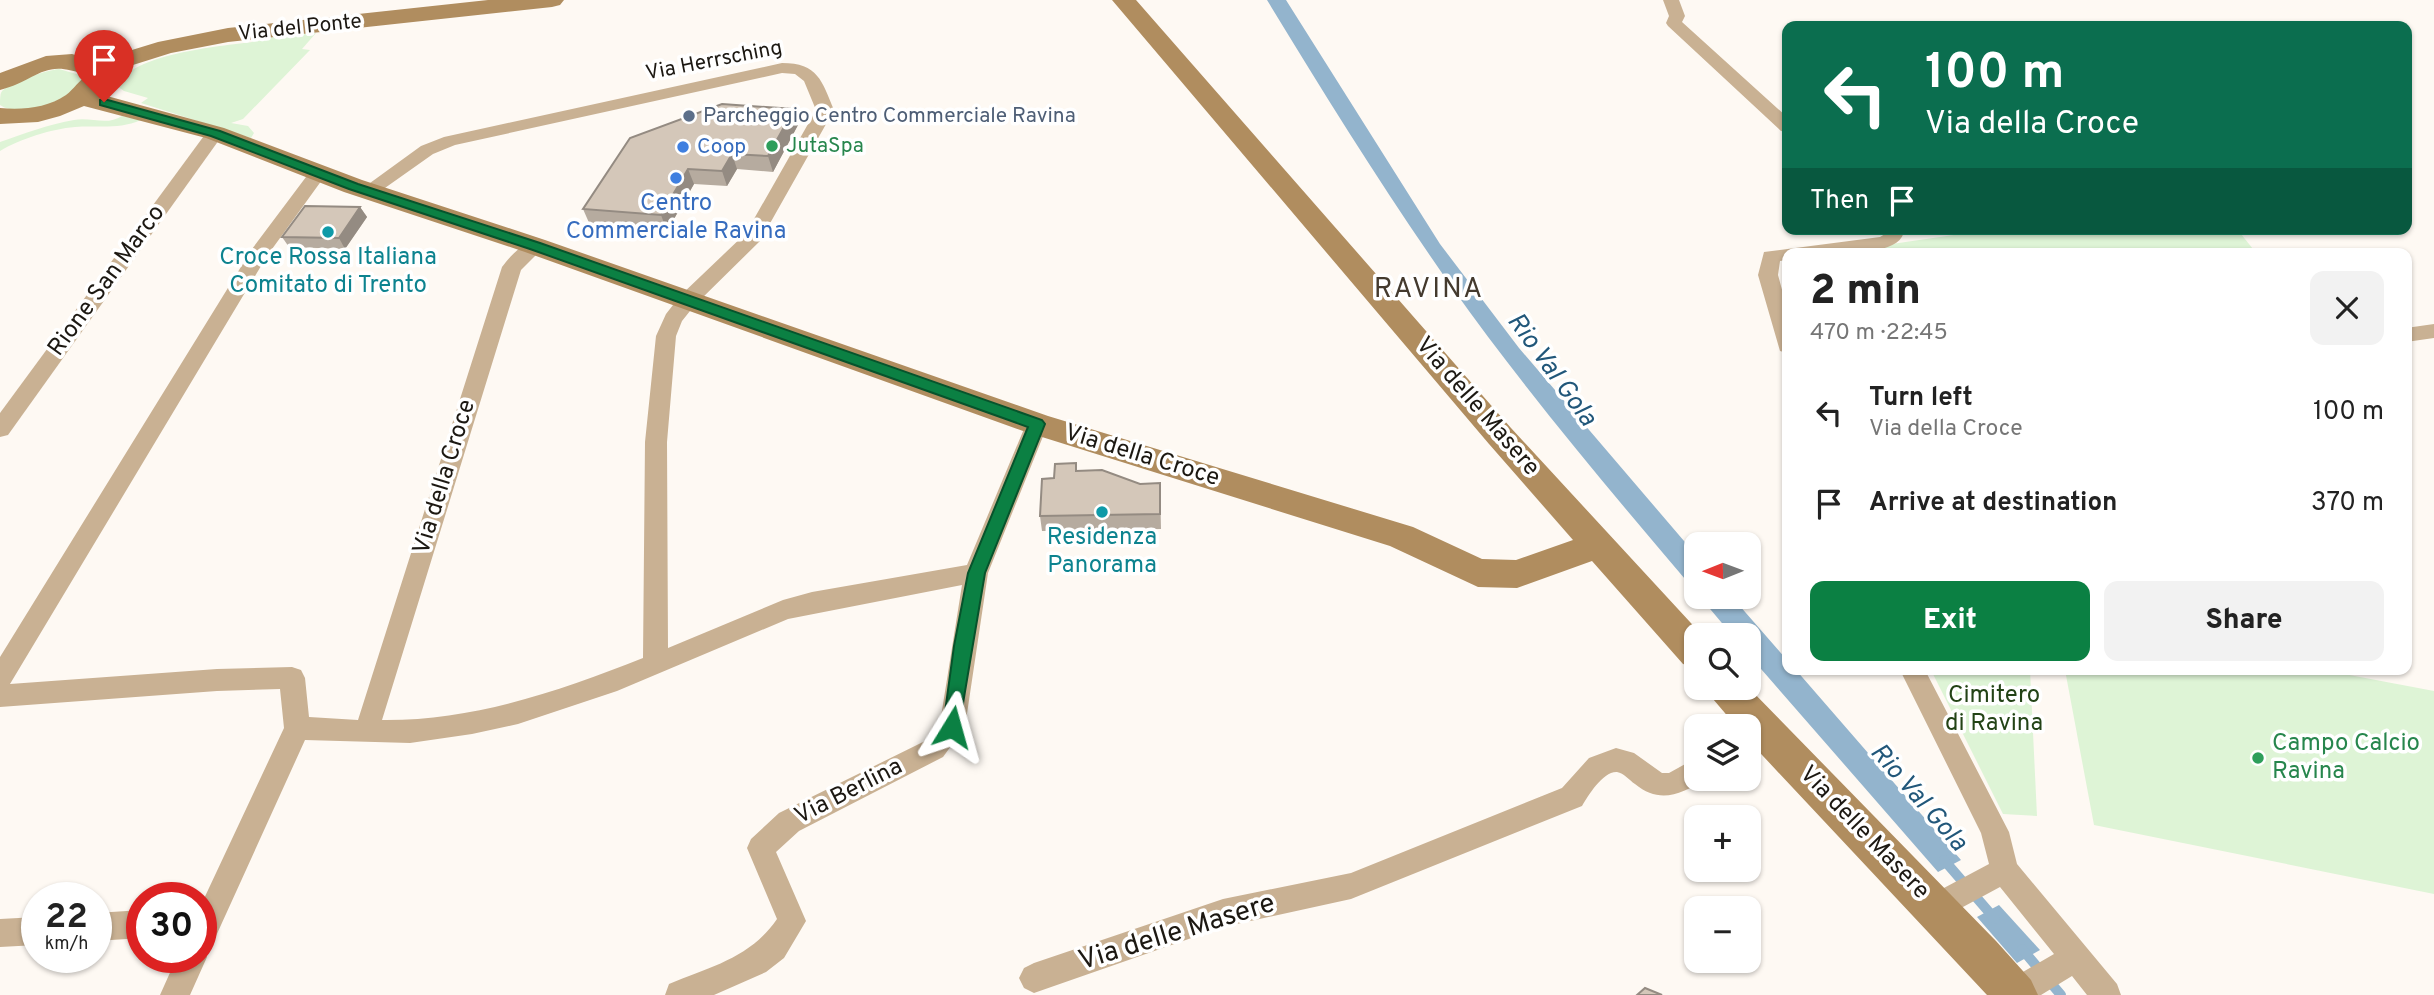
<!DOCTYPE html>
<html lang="en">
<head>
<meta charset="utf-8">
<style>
	:root { --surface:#fff; --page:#f2f2f2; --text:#222; --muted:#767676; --accent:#0b8043 }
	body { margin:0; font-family:Overpass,sans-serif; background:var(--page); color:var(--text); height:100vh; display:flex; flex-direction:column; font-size:26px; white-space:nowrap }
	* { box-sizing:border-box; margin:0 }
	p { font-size:23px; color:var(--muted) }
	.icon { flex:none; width:38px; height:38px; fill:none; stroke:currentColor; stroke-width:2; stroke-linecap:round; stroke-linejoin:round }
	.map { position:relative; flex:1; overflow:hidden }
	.side { position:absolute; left:1782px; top:248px; width:630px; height:427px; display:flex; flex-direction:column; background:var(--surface); border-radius:14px; box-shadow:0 2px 5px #0004 }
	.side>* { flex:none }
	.top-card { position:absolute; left:1782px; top:21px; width:630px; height:214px; border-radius:14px; box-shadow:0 2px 5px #0004; background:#0b6e4f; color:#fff; overflow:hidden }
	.needle { width:46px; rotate:269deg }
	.tools { position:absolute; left:1684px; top:532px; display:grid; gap:14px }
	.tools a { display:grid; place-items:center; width:77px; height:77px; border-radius:14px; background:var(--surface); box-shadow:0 2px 5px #0004; font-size:35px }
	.speed { position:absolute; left:21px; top:882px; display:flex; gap:14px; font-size:35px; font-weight:700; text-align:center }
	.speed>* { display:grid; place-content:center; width:91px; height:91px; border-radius:50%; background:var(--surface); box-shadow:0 2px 5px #0004; line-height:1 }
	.speed small { font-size:18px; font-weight:400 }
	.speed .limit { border:10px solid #d22; background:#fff; color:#111 }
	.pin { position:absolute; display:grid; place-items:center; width:60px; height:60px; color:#fff; margin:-72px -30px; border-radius:50% 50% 50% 0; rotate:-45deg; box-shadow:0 0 7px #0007 }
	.pin .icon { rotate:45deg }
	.me { position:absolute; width:77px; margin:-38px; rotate:8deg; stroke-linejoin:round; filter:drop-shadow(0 0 5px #0008) }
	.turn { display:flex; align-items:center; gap:24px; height:147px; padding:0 28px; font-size:32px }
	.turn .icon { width:91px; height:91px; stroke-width:2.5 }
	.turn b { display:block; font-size:49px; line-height:60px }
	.then { display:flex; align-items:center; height:66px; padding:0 28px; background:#0003; gap:14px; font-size:26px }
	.round { display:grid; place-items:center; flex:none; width:74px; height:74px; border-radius:14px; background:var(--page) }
	.headline { display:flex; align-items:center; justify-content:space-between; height:119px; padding:0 28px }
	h1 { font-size:42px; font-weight:800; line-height:52px }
	.primary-button { display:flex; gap:14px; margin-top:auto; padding:14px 28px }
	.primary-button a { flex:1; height:80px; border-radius:14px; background:var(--accent); color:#fff; font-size:28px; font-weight:800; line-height:80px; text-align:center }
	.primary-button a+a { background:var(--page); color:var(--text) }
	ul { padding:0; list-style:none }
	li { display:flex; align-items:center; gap:21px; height:91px; padding:0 28px }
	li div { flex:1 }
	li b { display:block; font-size:26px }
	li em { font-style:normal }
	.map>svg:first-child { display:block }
</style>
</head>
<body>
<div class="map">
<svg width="2434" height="995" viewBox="0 0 2434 995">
	<rect width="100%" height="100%" fill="#fef9f3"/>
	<g fill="#def4d6">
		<path d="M 316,33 L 302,49 L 310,50 L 243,119 L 231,123 L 248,126 L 254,133 L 251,138 L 141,103 L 148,98 L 124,91 L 117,86 C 130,54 221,46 252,42 L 254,39 Z"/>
		<path d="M 59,69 L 80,75 L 82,80 C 69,101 22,120 0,105 C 0,103 0,95 1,93 C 5,83 47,70 59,69 Z"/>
		<path d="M 122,116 L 141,120 C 118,130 99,125 75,127 C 51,129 20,139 0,151 L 0,142 C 23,134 50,124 74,120 C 92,117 107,126 122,116 Z"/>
		<polygon points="1995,229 2237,229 2257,254 1823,254"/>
		<polygon points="1931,670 2030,670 2037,816 2003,814"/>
		<polygon points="2065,670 2323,670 2434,691 2434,894 2094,825"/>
	</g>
	<g fill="#93b4cd">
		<path d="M 1267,0 L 1286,0 L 1440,244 L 1519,348 L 1696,555 L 1696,592 C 1611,492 1527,393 1451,286 C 1386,193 1326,97 1267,0 Z"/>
		<polygon points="1700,597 1732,597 1787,660 1787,670 1796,670 1961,860 1938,872 1748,654 1748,635 1732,635"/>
		<polygon points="1999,905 2040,950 2017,963 1977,917"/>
	</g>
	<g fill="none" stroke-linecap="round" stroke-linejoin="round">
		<g stroke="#93b4cd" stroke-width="10">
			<polyline points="1944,860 1995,919"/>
			<polyline points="2022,949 2061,995"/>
		</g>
		<g fill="#c9b193" fill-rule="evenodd">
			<polygon points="1663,0 1679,0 1685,16 1682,22 1787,117 1787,132 1781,131 1668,26 1666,23 1669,16"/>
			<path d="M 782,63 C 818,63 822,81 834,110 L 760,241 L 694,306 L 682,321 L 676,336 L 667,442 L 668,648 L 783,600 L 812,592 L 967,565 L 1026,424 L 1029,418 L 1037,416 L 1045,418 L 1048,424 L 988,573 L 965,727 L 943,757 L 799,831 L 776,852 L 806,921 L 784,958 L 766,972 L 714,995 L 665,995 L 669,984 C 712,966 750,958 777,919 L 747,848 L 751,839 L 779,813 L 925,741 L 940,723 L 962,585 L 788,619 L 617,691 L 518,724 L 472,734 L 410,743 L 305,740 L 211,947 L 204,950 L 207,957 L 190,995 L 160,995 L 177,957 L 201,957 L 201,905 L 284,728 L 280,689 L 217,691 L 0,707 L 0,657 L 252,249 L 312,169 L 324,169 L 327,173 L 267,256 L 10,684 L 217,669 L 292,667 L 301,670 L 305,678 L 309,717 L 358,720 L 502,267 C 511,255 527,237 542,242 L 545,246 L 521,270 L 382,720 C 473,721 560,691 643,658 L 645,442 L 656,336 L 666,314 L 680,296 L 746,233 L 816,110 L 804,81 L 795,74 L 782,73 L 455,145 L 433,154 L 375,195 L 368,197 L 359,191 L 421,146 L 444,137 Z"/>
			<polygon points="215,128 224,133 8,435 0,437 0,413 209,129"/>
			<path d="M 1886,229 L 1904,229 C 1905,261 1810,254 1787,254 L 1787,260 L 1780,261 L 1778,275 L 1787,308 L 1787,353 L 1780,351 L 1758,275 L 1764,252 L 1880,237 L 1885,234 Z"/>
			<polygon points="2434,324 2434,338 2406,342 2406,328"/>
			<polygon points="1900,670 1925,670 2009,832 2017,864 2117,984 2121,995 2087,995 2072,976 2041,995 2001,995 2004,983 2054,954 2000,887 1937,921 1927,917 1923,907 1927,897 1989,864 1981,833"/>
			<path d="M 1616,748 L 1634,753 L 1662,773 L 1669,773 L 1696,758 L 1696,779 L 1705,779 C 1681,795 1659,804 1635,784 C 1629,780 1624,773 1617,772 C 1603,771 1588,796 1582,806 L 1351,899 L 1223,927 L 1034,993 L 1024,988 L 1019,978 L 1024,968 L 1034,963 L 1223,899 L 1351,873 L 1562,788 L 1589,758 Z"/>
			<polygon points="142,910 142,938 96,941 96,913"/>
			<polygon points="37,917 37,945 0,947 0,919"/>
		</g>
		<g fill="#b08d5f" fill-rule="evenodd">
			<path d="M 488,0 L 564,0 L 560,5 L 552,7 L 228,42 L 171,53 L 98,76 L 104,82 L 96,93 L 224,128 L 362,180 L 545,240 L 1048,416 L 1413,527 L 1482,559 L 1516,560 L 1573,540 L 1489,444 L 1112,0 L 1136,0 L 1511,428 L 1702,635 L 1696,635 L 1696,668 L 1683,664 L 1592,561 L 1517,588 L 1478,587 L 1390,546 L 1026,432 L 525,252 L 344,192 L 206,138 L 84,106 L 60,116 L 38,122 L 0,124 L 0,108 C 23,110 47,108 66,95 C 74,89 79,80 87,76 C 43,57 38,81 0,90 L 0,73 L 46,56 L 72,54 L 96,61 L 158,42 L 228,28 Z"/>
			<polygon points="1748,687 1996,941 2031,980 2038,995 1987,995 1748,740 1748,726 1736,726 1713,699 1707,688"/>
		</g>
	</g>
	<g fill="#b6ab9f">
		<polygon points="794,109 798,125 773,172 737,169 727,186 694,184 667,231 590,225 583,209"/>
		<polygon points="360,207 367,217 345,249 289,247 282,237"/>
		<polygon points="1076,463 1077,471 1140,484 1160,483 1161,529 1042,531 1040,516 1054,478"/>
	</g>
	<g fill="#948b82">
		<polygon points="794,109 798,125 773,172 768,156"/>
		<polygon points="732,154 737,169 727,186 722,171"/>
		<polygon points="688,169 694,184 667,231 661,215"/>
		<polygon points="360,207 367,217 345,249 339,238"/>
	</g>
	<g fill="#d4c7b9" stroke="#948b82" stroke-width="2">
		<polygon points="722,104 794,109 768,156 732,154 722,171 688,169 661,215 583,209 630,138"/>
		<polygon points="305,206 360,207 339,238 282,237"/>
		<polygon points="1076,463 1076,471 1102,470 1140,484 1160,483 1160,514 1040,516 1042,479 1054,478 1055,464"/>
		<polygon points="1645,988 1662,995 1637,995"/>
	</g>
	<polygon fill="#0b8043" stroke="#07532c" stroke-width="2" points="104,99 220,131 358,184 540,243 1042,420 1045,424 985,573 958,733 952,735 945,733 943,727 954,646 968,573 1028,427 530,249 349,189 211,136 100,105 100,100"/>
	<circle fill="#5c6f8a" stroke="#fff" stroke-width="2.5" cx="689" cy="116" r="7"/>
	<g fill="#2e9e5b" stroke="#fff" stroke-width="2.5">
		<circle cx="772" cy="146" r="7"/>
		<circle cx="2258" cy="758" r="7"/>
	</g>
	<g fill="#3f7fe0" stroke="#fff" stroke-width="2.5">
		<circle cx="683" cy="147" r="7"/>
		<circle cx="676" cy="178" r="7"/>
	</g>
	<g fill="#0f9aa8" stroke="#fff" stroke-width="2.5">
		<circle cx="328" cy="232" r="7"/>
		<circle cx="1102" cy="512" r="7"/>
	</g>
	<g text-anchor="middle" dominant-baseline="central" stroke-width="7" stroke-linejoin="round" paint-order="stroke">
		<g font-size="21" fill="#1c1812" stroke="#fff">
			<text transform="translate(300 28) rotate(-6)">Via del Ponte</text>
			<text transform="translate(714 61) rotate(-11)">Via Herrsching</text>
		</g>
		<g font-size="21" fill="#4e5e75" stroke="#fff" text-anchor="start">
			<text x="703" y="116">Parcheggio Centro Commerciale Ravina</text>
		</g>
		<g font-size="21" fill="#27864d" stroke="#fff" text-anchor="start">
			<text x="786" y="146">JutaSpa</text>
		</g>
		<g font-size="21" fill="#366cbe" stroke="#fff" text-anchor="start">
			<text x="697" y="147">Coop</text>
		</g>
		<g font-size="24" fill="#366cbe" stroke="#fff">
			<text x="676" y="204">Centro<tspan x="676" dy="28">Commerciale Ravina</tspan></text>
		</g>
		<g font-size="24" fill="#0d838f" stroke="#fff">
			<text x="328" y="258">Croce Rossa Italiana<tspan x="328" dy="28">Comitato di Trento</tspan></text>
			<text x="1102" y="538">Residenza<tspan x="1102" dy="28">Panorama</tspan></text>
		</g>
		<g font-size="24" fill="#1c1812" stroke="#fff">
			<text transform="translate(107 281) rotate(-54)">Rione San Marco</text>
			<text transform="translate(1477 407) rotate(49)">Via delle Masere</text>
			<text transform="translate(1142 456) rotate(17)">Via della Croce</text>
			<text transform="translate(445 477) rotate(-73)">Via della Croce</text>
			<text transform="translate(849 792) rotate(-27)">Via Berlina</text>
			<text transform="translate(1864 833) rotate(46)">Via delle Masere</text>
		</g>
		<g font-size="24" fill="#234316" stroke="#fff">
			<text x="1994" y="696">Cimitero<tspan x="1994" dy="28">di Ravina</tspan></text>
		</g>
		<g font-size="24" fill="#27864d" stroke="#fff" text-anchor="start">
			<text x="2272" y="744">Campo Calcio<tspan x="2272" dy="28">Ravina</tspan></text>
		</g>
		<g font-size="26" font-style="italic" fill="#21577a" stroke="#fff">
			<text transform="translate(1551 370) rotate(54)">Rio Val Gola</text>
			<text transform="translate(1918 798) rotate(49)">Rio Val Gola</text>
		</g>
		<g font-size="28" letter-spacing="2" fill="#443a2e" stroke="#fff">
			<text x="1429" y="290">RAVINA</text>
		</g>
		<g font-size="28" fill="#1c1812" stroke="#fff">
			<text transform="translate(1177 933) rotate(-17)">Via delle Masere</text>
		</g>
	</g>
</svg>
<div class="tools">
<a><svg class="needle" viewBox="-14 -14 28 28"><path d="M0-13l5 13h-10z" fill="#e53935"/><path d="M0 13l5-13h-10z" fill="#767676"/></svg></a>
<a><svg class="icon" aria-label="search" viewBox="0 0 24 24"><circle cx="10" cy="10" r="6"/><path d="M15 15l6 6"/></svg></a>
<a><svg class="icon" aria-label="layers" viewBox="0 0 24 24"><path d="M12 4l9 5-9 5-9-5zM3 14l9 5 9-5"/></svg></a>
<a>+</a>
<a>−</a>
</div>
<div class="speed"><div>22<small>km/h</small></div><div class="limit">30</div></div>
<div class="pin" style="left:104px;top:102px;background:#d93025"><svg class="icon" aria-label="arrive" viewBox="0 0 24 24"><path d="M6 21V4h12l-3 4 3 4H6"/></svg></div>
<svg class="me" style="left:952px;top:727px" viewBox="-20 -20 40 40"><path d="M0-17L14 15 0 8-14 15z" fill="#0b8043" stroke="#fff" stroke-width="4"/></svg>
<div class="top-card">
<div class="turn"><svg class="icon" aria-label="left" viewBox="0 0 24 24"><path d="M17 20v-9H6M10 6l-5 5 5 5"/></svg><div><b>100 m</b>Via della Croce</div></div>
<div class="then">Then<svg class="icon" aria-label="arrive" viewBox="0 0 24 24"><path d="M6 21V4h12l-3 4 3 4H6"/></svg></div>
</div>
<section class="side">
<div class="headline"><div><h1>2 min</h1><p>470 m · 22:45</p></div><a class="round"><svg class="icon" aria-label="close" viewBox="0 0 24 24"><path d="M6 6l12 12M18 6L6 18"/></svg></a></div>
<ul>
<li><svg class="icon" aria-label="left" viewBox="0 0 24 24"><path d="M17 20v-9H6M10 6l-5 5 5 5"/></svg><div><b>Turn left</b><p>Via della Croce</p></div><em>100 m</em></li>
<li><svg class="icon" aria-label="arrive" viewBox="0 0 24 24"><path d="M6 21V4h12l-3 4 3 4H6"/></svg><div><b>Arrive at destination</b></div><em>370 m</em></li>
</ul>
<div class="primary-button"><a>Exit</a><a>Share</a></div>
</section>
</div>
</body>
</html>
